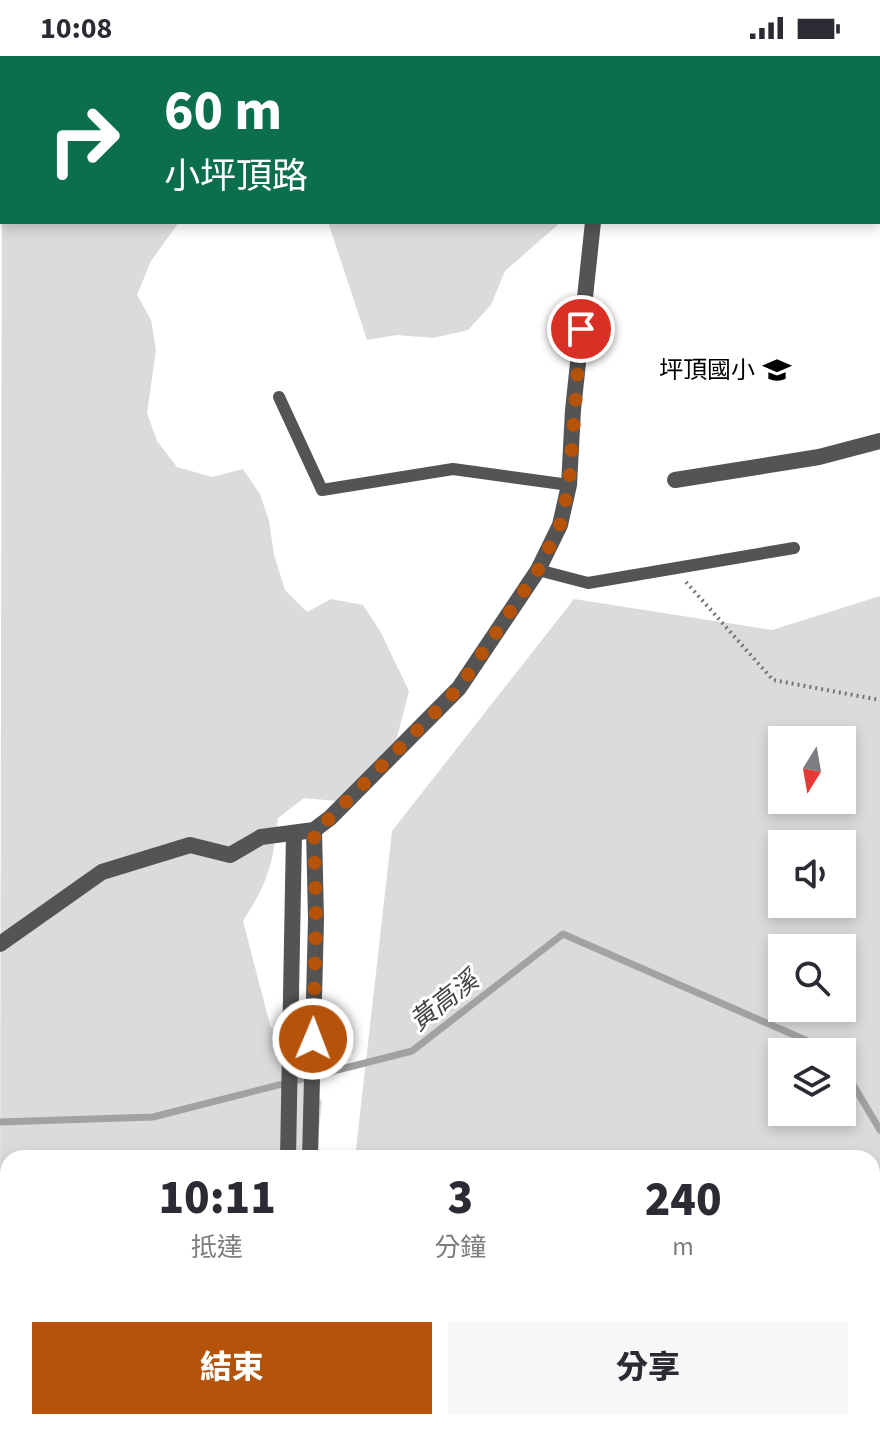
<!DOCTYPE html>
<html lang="zh-TW">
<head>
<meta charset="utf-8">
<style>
	:root { --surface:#fff; --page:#f7f7f7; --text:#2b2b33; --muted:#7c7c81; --accent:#b45309 }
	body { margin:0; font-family:"Source Sans 3","Noto Sans TC",sans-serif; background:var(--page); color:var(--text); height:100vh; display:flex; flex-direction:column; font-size:30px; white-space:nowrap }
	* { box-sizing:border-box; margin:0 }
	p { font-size:26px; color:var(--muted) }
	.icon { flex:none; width:44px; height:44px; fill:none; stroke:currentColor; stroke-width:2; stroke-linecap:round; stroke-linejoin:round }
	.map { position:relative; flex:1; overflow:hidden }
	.panel { position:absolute; left:0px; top:1094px; width:880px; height:280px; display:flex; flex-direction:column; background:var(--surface); border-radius:24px 24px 0 0; box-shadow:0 4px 12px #0003 }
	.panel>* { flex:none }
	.hud { position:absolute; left:0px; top:0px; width:880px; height:168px; box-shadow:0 4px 12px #0003; background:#0b6e4f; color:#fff; overflow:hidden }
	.needle { width:52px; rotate:191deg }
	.tools { position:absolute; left:768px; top:670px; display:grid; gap:16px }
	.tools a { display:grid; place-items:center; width:88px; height:88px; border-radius:0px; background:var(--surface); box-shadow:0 4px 12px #0003; font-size:40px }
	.pin { position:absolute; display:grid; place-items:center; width:68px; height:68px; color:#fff; margin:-34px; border:4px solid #fff; border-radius:50%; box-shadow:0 2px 8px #0007 }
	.me { position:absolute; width:88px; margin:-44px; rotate:1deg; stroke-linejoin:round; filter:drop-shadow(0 0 6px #0008) }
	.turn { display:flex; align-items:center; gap:28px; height:168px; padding:0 32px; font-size:36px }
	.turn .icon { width:104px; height:104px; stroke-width:2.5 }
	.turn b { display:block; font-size:56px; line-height:68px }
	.eta { display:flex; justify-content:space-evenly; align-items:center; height:136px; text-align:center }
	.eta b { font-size:48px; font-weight:800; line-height:56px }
	.cta { display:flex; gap:16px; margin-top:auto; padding:16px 32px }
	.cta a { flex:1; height:92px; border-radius:0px; background:var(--accent); color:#fff; font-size:32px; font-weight:800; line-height:92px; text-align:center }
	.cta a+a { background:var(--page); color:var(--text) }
	.status { display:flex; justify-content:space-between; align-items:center; height:56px; padding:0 40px; background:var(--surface); direction:ltr }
	.status svg { height:22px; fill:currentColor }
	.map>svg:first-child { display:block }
</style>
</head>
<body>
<div class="status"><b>10:08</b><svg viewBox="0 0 49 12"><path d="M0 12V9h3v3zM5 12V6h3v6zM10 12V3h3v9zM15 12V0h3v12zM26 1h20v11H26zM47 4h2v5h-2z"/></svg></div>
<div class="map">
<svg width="880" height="1374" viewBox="0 0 880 1374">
	<rect width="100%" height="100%" fill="#fff"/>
	<g fill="#dbdbdb" fill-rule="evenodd">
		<polygon points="40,0 492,2 39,2"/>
		<path d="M 2,60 L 2,166 L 179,166 L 151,205 L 137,239 L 151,264 L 156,294 L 147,357 L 157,385 L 177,411 L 212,421 L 243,413 L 260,438 L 269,465 L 274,499 L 285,534 L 307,556 L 331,543 L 363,549 L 380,575 L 409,635 L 392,701 L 336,745 L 304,742 L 278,762 C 273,809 268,826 243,865 L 270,969 L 295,1010 L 322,1045 L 318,1084 L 306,1102 L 8,1102 L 8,1177 L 0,1180 Z"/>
		<polygon points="328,166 561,166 505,215 491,249 468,274 433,282 397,279 367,284"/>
		<path d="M 880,540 L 880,1374 L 667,1374 L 664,1366 L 872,1366 L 872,1102 L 355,1102 L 392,775 L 574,543 L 772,574 ZM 782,684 L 842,684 L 842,744 L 782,744 ZM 782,788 L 842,788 L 842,848 L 782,848 ZM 782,892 L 842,892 L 842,952 L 782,952 ZM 782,996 L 842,996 L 842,1056 L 782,1056 Z"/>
	</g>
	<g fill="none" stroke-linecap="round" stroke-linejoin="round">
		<g stroke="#a2a2a2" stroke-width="7">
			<polyline points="842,1010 880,1074"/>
			<polyline points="0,1066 153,1061 412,995 563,878 833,996"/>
		</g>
		<g stroke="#767676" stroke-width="4" stroke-dasharray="2 4" stroke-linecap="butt">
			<polyline points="82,2 83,0"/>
			<polyline points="0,84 2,83"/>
			<polyline points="686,526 773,624 880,644"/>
		</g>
		<g stroke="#545454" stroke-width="12">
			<polyline points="279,341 322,434 453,413 569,429"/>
			<polyline points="538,514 588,527 794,492"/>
		</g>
		<g stroke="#545454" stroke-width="16">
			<polyline points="657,0 658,2"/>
			<polyline points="675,424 819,401 880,385"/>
			<polyline points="288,1102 294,777"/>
			<polyline points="310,1102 316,863 314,774"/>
			<polyline points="0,1209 8,1209"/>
			<polyline points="0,1257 8,1257"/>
			<polyline points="872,1325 874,1323 880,1333"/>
			<polyline points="0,1343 8,1343"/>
			<polyline points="323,1366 432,1374"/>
			<polyline points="574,1366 580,1374"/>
			<polyline points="856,1366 858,1374"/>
		</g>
		<g stroke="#545454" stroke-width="16">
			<polyline points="717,2 720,2"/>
			<polyline points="878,53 880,54"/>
			<polyline points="0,888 102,816 190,789 230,799 261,781 314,774 330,762 459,632 538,514 560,469 569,429 573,354 593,166"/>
		</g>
	</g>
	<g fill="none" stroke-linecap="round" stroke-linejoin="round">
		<polyline stroke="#b45309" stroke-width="14" stroke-dasharray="0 25.2" points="313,983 316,863 314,774 330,762 459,632 538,514 560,469 569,429 581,273"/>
	</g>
	<defs>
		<g id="school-bare" transform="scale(2.16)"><path d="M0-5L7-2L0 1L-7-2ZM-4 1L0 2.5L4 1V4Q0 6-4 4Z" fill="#000" stroke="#fff" stroke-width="2.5" paint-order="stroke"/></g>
	</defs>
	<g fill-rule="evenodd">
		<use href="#school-bare" x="777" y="314"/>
	</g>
	<g text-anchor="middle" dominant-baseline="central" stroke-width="6" stroke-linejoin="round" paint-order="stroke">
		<g font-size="24" fill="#000" stroke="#fff" text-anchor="end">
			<text x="755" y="314">坪頂國小</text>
		</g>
		<g font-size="26" font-style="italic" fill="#434343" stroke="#fff">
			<text transform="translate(444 945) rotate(-38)">黃高溪</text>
		</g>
	</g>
</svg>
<div class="tools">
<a><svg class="needle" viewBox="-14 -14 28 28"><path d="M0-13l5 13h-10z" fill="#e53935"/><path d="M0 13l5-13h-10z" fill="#7c7c81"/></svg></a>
<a><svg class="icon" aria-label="sound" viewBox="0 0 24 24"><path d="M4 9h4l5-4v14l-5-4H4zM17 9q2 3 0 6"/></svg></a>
<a><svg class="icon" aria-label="search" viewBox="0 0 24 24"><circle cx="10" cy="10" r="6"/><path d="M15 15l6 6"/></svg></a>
<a><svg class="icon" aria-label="layers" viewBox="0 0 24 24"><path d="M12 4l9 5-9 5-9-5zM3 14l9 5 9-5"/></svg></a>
</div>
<div class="pin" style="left:581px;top:273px;background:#d93025"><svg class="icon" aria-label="arrive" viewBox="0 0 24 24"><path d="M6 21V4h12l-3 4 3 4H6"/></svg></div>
<svg class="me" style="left:313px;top:983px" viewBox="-20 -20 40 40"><circle r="17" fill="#b45309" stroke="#fff" stroke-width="3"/><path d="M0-11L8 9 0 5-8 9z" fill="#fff"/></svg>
<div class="hud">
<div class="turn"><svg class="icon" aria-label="right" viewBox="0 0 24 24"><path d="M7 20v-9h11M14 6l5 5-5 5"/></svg><div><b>60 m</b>小坪頂路</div></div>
</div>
<section class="panel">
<div class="eta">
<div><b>10:11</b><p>抵達</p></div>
<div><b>3</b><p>分鐘</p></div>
<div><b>240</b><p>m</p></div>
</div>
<div class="cta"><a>結束</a><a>分享</a></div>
</section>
</div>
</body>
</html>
